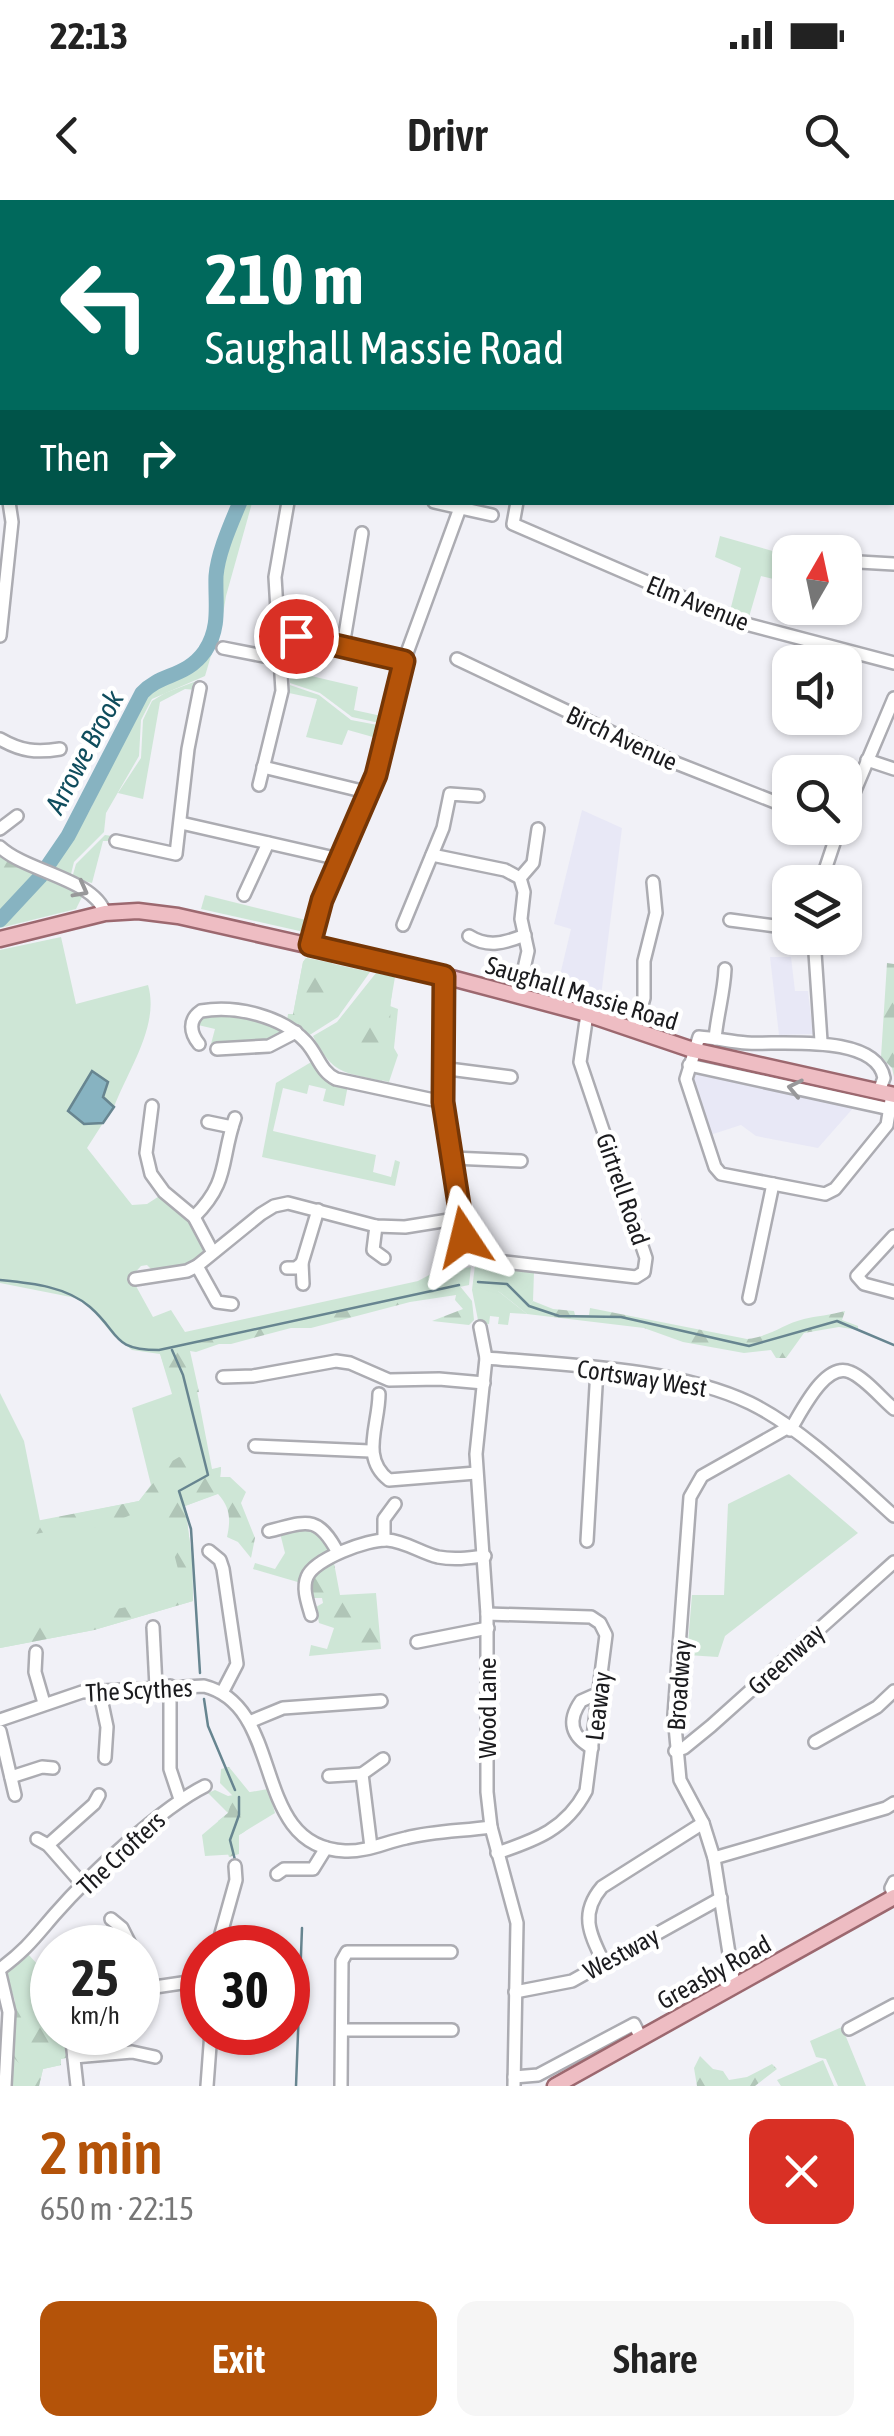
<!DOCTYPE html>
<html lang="en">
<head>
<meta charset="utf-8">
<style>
	:root { --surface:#fff; --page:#f6f6f6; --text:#222; --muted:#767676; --accent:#b45309 }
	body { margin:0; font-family:"Asap Condensed",sans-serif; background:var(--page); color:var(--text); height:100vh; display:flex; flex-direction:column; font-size:38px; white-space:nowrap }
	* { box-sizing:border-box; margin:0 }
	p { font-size:32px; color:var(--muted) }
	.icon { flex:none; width:55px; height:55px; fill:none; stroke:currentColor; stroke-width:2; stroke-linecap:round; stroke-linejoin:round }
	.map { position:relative; height:1886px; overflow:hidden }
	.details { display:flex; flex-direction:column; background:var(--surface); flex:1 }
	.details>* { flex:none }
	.guide { position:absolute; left:0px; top:0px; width:895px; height:305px; box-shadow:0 2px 8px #0004; background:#00695c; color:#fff; overflow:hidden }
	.needle { width:65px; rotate:9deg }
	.fabs { position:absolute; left:772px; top:335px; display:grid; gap:20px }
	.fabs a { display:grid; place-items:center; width:90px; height:90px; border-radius:20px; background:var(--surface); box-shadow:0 2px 8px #0004; font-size:50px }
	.speed { position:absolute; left:30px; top:1725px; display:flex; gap:20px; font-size:50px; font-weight:700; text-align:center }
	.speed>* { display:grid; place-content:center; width:130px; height:130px; border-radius:50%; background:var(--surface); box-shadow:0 2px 8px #0004; line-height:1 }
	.speed small { font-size:25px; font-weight:400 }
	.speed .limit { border:15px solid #d22; background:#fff; color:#111 }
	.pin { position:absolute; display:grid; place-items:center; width:85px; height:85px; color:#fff; margin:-42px; border:5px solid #fff; border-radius:50%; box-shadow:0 2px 10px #0007 }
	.me { position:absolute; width:110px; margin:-55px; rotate:350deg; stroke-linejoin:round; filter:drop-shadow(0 0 8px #0008) }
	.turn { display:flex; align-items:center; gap:35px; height:210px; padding:0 40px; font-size:45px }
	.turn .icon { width:130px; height:130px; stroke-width:2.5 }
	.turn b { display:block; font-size:70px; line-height:85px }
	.then { display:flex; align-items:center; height:95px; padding:0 40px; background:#0003; gap:20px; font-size:38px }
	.round { display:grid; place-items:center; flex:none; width:105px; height:105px; border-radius:20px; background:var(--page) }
	.head { display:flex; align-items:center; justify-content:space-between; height:170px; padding:0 40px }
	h1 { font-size:60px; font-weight:600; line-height:75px; color:var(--accent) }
	.primary-button { display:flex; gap:20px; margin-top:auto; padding:20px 40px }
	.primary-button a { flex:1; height:115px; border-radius:20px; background:var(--accent); color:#fff; font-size:40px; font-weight:600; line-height:115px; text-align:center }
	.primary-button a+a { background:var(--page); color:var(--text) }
	.status { display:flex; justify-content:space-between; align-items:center; height:70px; padding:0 50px; background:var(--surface); direction:ltr }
	.status svg { height:28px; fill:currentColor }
	header { display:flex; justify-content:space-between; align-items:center; height:130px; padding:0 40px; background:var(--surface); font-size:45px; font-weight:600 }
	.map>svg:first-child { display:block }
</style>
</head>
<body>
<div class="status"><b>22:13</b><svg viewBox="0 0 49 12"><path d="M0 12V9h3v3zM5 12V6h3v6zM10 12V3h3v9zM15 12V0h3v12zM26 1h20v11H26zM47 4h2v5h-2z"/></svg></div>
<header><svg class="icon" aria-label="back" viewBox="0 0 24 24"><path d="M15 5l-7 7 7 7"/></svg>Drivr<svg class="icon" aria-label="search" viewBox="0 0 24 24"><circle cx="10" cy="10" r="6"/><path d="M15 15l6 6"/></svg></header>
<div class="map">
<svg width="894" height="1886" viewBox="0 0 894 1886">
	<defs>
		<pattern id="forest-firs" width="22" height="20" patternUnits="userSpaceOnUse" patternTransform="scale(2.5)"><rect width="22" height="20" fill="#cee6d6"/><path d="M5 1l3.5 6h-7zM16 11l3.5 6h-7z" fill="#b0c5b7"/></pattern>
	</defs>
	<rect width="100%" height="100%" fill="#f1f1f7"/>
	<g fill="#e8e8f6">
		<polygon points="582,610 622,628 600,804 556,792 571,729 554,724"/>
		<polygon points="770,757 791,757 795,791 808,791 813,834 779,835"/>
		<polygon points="691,871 855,906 818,948 756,936 741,925 710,935"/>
	</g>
	<g fill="#cee6d6">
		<polygon points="240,303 252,303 226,396 218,445 213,449 205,476 152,499 141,520 139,556 106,613 104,632 74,662 70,678 50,669 48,665 73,638 91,608 145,494 192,470 205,455 216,428 216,378"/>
		<polygon points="720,336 790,356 790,383 761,376 749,417 730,411 741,368 715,357"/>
		<polygon points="290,471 358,487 354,510 386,517 384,524 352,517 320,493 290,483"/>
		<polygon points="199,480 197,490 185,489 160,502 143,599 118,593 141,558 143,520 152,501 165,493"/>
		<polygon points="290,485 319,495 351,520 383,526 380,539 348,530 342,545 306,537 317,499 289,493"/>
		<polygon points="105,635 112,636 111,641 103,641 92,683 72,678 76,664"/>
		<polygon points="45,678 83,695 76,709 0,728"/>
		<polygon points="205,695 310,721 304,732 201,709"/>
		<path d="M 61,737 L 76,804 L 148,785 C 160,825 128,870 114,907 L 103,898 L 84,924 L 103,923 L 87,948 L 132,1005 L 147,1004 L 161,995 L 189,1019 L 205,1046 C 197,1067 173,1068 154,1072 L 147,1065 L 141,1066 L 131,1077 L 153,1117 L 171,1110 L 185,1132 L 418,1081 L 433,1073 L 471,1067 L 469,1085 L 188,1144 L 212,1269 L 221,1267 L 219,1293 L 185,1306 L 192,1359 L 193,1401 L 94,1430 L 0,1448 L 0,1193 L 24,1241 L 40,1321 L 139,1301 L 151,1285 L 132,1208 L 172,1194 L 160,1154 L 132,1150 L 113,1135 L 91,1108 L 76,1098 L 0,1083 L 0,750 Z"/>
		<polygon points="306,758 370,772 338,817 308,836 287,821 288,814 293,814 303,762"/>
		<path d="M 376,773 L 395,777 L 390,806 L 398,809 L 394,848 L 398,855 L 389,882 C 347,872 334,878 313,836 L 337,822 Z"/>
		<path d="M 211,813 L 253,819 L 285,832 C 261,844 238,844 211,844 L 215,829 L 198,825 L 200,817 Z"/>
		<polygon points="313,861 348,885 344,906 323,901 326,889 309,885 307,894 283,888 273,931 376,955 373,972 391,977 395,960 400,962 395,986 262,957 276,883"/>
		<polygon points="481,1064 534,1072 533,1101 529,1106 498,1091 527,1114 510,1113 508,1125 498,1124 499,1117 490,1116 489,1124 479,1125 472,1090 475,1065"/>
		<polygon points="789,1274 858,1333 725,1436 718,1457 687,1455 692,1395 724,1395 728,1304"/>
		<polygon points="314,1327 330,1344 331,1353 301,1383 253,1369 255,1363 275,1369 285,1353 280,1333"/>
		<polygon points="268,1589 275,1613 239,1635 239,1654 205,1656 202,1635 228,1613 208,1593 215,1590 228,1596"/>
		<polygon points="28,1754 48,1776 32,1793 52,1797 52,1832 70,1857 61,1859 61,1865 43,1869 39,1886 11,1886 15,1801 7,1776 9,1768"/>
		<polygon points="842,1827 866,1886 838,1886 826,1859 816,1857 810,1841"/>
		<polygon points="823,1860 834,1886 781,1886 777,1880"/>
	</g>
	<g fill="url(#forest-firs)">
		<polygon points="0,654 22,668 37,672 0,719"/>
		<path d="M 306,758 L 332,763 C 340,781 342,791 330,807 L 293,815 L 303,762 Z"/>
		<polygon points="887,763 894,764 894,877 892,868 881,857"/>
		<path d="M 392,793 C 386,826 399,851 382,881 L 360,876 C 353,831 339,810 392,793 Z"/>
		<path d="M 507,1084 L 529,1106 L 533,1101 L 553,1109 L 574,1111 L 575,1115 L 589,1115 L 590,1108 L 747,1139 C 772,1136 783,1124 804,1119 C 816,1116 831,1115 845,1111 L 842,1120 L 858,1126 L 858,1130 L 839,1127 L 804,1133 L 786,1158 L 776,1158 L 771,1150 L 744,1153 L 683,1142 L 644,1128 L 527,1114 L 497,1090 Z"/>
		<polygon points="459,1085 472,1101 474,1120 469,1125 432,1121 463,1109 455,1100 456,1095 410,1102 311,1128 291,1128 231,1144 219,1144 196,1152 190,1151 199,1192 173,1194 160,1153 188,1149 188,1144"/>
		<path d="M 179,1257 L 212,1270 L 221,1267 L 220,1277 L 230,1277 L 246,1292 L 241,1303 L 255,1338 L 251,1358 L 238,1342 L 227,1337 C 231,1319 230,1307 218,1294 L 185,1306 L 192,1359 L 193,1401 L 94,1430 L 0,1448 L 0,1436 L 60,1420 L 82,1423 L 111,1410 L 185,1396 L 165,1319 L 147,1308 L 100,1328 L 77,1325 L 0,1342 L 0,1328 L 139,1301 L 169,1263 Z"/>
		<polygon points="334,1363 340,1395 376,1393 381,1449 309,1456 311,1445 327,1449 334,1428 319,1423 316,1407 323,1403 322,1398 313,1398 311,1380 320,1369"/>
		<path d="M 229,1567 L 259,1604 C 250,1615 255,1628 239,1635 L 239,1654 L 229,1657 L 218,1621 L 228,1613 L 233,1596 L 220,1583 L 221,1569 Z"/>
		<polygon points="36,1779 41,1784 32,1793 52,1797 52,1832 67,1833 70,1857 61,1859 61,1865 43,1869 39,1886 32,1886 30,1874 13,1857 15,1801"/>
		<polygon points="700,1856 713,1869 723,1871 729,1880 747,1877 772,1864 777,1869 755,1886 697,1886 694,1868"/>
	</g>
	<polygon fill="#87b3c1" stroke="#678590" stroke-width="2.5" points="92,871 108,882 103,897 114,907 103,923 84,924 68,911"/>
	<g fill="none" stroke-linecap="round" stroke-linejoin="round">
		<g stroke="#678590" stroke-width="2.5">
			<path d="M 0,1080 C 30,1083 66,1086 90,1107 C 121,1134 111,1150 159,1150 L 459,1085"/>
			<polyline points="478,1082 507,1084 529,1106 559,1116 621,1117 749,1146 837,1121 894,1145"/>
			<polyline points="172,1150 183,1175 208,1275 179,1291 191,1329 200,1473"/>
			<polyline points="204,1499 208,1526 235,1590"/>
			<polyline points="236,1664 230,1640 239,1615 239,1597"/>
			<polyline points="296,1886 302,1728"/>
		</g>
		<g stroke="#87b3c1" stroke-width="15">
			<polyline points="298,0 299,2"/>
			<path d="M 0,720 L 40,677 L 68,636 L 142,493 C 160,473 186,478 205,451 C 221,427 215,403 216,376 C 218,352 231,324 240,302"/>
		</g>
		<g stroke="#acacb2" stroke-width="16">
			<g id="minor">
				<polyline points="19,0 20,2"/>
				<polyline points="556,0 563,2"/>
				<polyline points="669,0 672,2"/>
				<polyline points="329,2 329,0"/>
				<polyline points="509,2 510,0"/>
				<polyline points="612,2 614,0"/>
				<polyline points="892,39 894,39"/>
				<polyline points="0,118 2,118"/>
				<polyline points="0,163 2,151"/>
				<polyline points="892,165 894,165"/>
				<polyline points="0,243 2,255"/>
				<polyline points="892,274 894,274"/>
				<polyline points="434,302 492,315"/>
				<polyline points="517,302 513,324 742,423 894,463"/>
				<polyline points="859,362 894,364"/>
				<polyline points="278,435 312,438 404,461"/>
				<polyline points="0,436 12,322 9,302"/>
				<polyline points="343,446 362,333"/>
				<polyline points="223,448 279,459"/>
				<polyline points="457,459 676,563 790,608"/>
				<path d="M 0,539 C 21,551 36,553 60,549"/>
				<polyline points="867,560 894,569"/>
				<polyline points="263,567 370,593"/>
				<polyline points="259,585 282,491 275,377 288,302"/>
				<polyline points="845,614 894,498"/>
				<polyline points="181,623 339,659"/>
				<polyline points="0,629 17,616"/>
				<polyline points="116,641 176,654 188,549 200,488"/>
				<path d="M 0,647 C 27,672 94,679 105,713"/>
				<polyline points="432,655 505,670 520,678 524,692 521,719 528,751 518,795"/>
				<polyline points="520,678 533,663 538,629"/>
				<polyline points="821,682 839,628"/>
				<polyline points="244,695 268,643"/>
				<polyline points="730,720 790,728"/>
				<polyline points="403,725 443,628 450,594 478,596"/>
				<path d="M 469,736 C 488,748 505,743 525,735"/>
				<polyline points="814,738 821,841"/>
				<polyline points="310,745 322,700 376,575 404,461 460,308"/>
				<polyline points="444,776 441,868 446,930 464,1037 473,1052 487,1060 636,1077 644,1072 646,1058 580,862 587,814"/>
				<polyline points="635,829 644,798 644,761 656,713 653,682"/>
				<path d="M 715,839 C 717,815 724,793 725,769"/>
				<path d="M 199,844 C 190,833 188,820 201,811 C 236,805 282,816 306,842 C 318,855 320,871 336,879 L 443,902"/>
				<polyline points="217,849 269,846 296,832"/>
				<polyline points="689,865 890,909"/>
				<polyline points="441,868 511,877"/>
				<path d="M 879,891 L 884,878 C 876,833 779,845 747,843 C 731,842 715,838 699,837 L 686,879 L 715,967 L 721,974 L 825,994 L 835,989 L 887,925 L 892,894"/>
				<polyline points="152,906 146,953 151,974 164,992 194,1017 212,1051"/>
				<polyline points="208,922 232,927"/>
				<polyline points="452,958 521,961"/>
				<path d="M 194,1017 C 230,981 220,961 235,918"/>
				<polyline points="376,1026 373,1050 384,1058"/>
				<polyline points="894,1036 857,1076 864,1084 894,1092"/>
				<polyline points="197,1066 217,1102 232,1104"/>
				<polyline points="287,1068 296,1068 302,1063"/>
				<polyline points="135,1079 187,1071 197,1066 261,1014 274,1006 288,1003 376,1026 405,1027 461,1018"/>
				<polyline points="303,1084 302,1063 318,1010"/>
				<polyline points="749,1098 773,984"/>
				<polyline points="480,1127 486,1158 476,1254 487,1414 487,1592 491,1627 517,1723 514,1886"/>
				<path d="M 486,1158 C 567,1165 677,1168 750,1203 C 801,1228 852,1278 894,1316"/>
				<polyline points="223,1177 253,1176 336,1161 350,1163 389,1180 439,1179 484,1183"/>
				<path d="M 379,1194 C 379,1225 360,1258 389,1280 L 476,1273"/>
				<path d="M 790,1230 C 801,1213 825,1161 850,1172 C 865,1178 881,1198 894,1209"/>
				<polyline points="255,1246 370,1251"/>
				<path d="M 269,1331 C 306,1322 317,1314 337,1351"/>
				<polyline points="384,1340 384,1319 395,1304"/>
				<polyline points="587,1341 597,1169"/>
				<polyline points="209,1351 220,1360 223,1369 237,1464 223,1491"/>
				<path d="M 487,1414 L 591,1417 L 600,1423 L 606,1435 L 586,1591 C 566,1629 536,1640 497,1653"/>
				<path d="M 311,1415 C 308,1404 302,1389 307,1377 C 314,1359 368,1339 387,1340 C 405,1341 421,1353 438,1357 C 454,1360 469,1358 485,1356"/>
				<polyline points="153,1427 156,1487"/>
				<polyline points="417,1442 488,1428"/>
				<polyline points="36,1452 35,1472 44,1503"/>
				<polyline points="170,1486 170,1569 180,1599"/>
				<polyline points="99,1489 107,1527 105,1558"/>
				<path d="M 0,1520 L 82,1492 L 204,1486 C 287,1507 249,1647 345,1651 C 366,1652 386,1642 406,1638 C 433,1631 463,1631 491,1627"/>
				<polyline points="249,1522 283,1508 381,1501"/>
				<polyline points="0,1531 15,1595"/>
				<polyline points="815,1542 877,1507 894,1491"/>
				<path d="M 592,1548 C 571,1536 567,1521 581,1501 L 599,1493"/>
				<polyline points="675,1551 684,1548 711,1526 894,1362"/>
				<polyline points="329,1576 362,1574"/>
				<polyline points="11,1577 42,1567 53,1568"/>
				<polyline points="37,1639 48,1645 84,1686"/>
				<polyline points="48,1645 94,1604 99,1595"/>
				<polyline points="371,1647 362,1574 383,1559"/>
				<polyline points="714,1658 886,1608 894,1603"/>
				<polyline points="277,1674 284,1669 313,1669 326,1648"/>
				<polyline points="894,1682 891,1688 894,1696"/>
				<polyline points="111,1719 122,1728 132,1748"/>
				<polyline points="217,1748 236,1680 235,1666"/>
				<path d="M 604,1763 C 590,1734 579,1714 602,1687 L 703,1623"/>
				<path d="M 0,1769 C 26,1750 35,1737 55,1714 C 89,1675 161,1608 205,1586"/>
				<polyline points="0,1774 9,1812 5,1886"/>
				<polyline points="138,1782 155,1787 202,1780"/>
				<polyline points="734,1785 714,1658 703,1623 680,1580 674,1515 690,1297 702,1276 787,1228"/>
				<polyline points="515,1792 572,1781 721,1698"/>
				<polyline points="849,1829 894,1805"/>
				<polyline points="342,1830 452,1830"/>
				<polyline points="71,1832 77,1886"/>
				<polyline points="74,1857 132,1852 155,1857"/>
				<polyline points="514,1877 538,1875 634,1824 641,1838"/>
				<polyline points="207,1886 211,1832"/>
				<polyline points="341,1886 342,1761 347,1752 451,1752"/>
			</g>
		</g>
		<g stroke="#9c686f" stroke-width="19">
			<g id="major">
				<polyline points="0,739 105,713 138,711 178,716 444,776 587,814 693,850 894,895"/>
				<polyline points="555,1886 894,1697"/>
			</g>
		</g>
		<use href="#minor" stroke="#fff" stroke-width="11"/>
		<use href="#major" stroke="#eebdc3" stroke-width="14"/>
	</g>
	<defs><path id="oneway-chevron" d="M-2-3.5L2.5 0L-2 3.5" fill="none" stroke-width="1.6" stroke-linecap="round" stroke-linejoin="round" transform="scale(2.5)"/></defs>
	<g stroke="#98989a">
		<use href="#oneway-chevron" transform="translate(81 690) rotate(28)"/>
		<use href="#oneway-chevron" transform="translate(795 888) rotate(-168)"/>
	</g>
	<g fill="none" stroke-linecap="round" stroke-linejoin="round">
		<g stroke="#753606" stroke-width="25">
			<polyline id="route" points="296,436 404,461 376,575 322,700 310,745 444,776 443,902 464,1037"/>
		</g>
		<use href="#route" stroke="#b45309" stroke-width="18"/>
	</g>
	<g text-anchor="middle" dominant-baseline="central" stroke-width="9" stroke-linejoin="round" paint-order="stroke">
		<g font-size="25" fill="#1b1b1e" stroke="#fff">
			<text transform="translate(698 403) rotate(22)">Elm Avenue</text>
			<text transform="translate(622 538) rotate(25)">Birch Avenue</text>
			<text transform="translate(582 793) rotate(17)">Saughall Massie Road</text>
			<text transform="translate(623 989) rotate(71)">Girtrell Road</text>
			<text transform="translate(642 1178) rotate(9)">Cortsway West</text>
			<text transform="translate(786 1459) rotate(-42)">Greenway</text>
			<text transform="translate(679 1485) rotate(-86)">Broadway</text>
			<text transform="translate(139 1490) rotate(-3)">The Scythes</text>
			<text transform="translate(598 1506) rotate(-83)">Leaway</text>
			<text transform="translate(487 1508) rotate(-90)">Wood Lane</text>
			<text transform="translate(121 1653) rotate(-43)">The Crofters</text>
			<text transform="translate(621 1753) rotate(-29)">Westway</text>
			<text transform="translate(714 1772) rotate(-29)">Greasby Road</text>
		</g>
		<g font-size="28" font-style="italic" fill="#0f4d5d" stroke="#fff">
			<text transform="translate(84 552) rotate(-62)">Arrowe Brook</text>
		</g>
	</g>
</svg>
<div class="fabs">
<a><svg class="needle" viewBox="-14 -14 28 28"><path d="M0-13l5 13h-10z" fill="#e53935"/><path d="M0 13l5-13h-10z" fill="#767676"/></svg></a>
<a><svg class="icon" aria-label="sound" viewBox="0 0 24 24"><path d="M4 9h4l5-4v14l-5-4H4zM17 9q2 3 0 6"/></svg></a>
<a><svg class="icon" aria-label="search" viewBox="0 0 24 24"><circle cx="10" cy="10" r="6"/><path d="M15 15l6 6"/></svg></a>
<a><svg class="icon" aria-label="layers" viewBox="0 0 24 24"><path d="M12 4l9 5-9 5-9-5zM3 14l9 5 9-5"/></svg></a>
</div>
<div class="speed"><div>25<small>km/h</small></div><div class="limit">30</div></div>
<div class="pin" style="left:296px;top:436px;background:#d93025"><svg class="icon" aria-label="arrive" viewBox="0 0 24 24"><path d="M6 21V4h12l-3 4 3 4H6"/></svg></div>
<svg class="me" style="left:464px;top:1037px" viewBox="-20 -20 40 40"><path d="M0-17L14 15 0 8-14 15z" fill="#b45309" stroke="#fff" stroke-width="4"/></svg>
<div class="guide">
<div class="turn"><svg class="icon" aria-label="left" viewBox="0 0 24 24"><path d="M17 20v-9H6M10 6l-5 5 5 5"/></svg><div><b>210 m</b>Saughall Massie Road</div></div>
<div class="then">Then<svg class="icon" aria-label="right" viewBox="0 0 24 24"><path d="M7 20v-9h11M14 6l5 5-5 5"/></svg></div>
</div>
</div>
<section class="details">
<div class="head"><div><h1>2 min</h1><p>650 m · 22:15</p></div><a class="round" style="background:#d93025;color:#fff"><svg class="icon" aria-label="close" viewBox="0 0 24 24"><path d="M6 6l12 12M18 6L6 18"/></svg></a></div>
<div class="primary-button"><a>Exit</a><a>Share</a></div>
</section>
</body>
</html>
